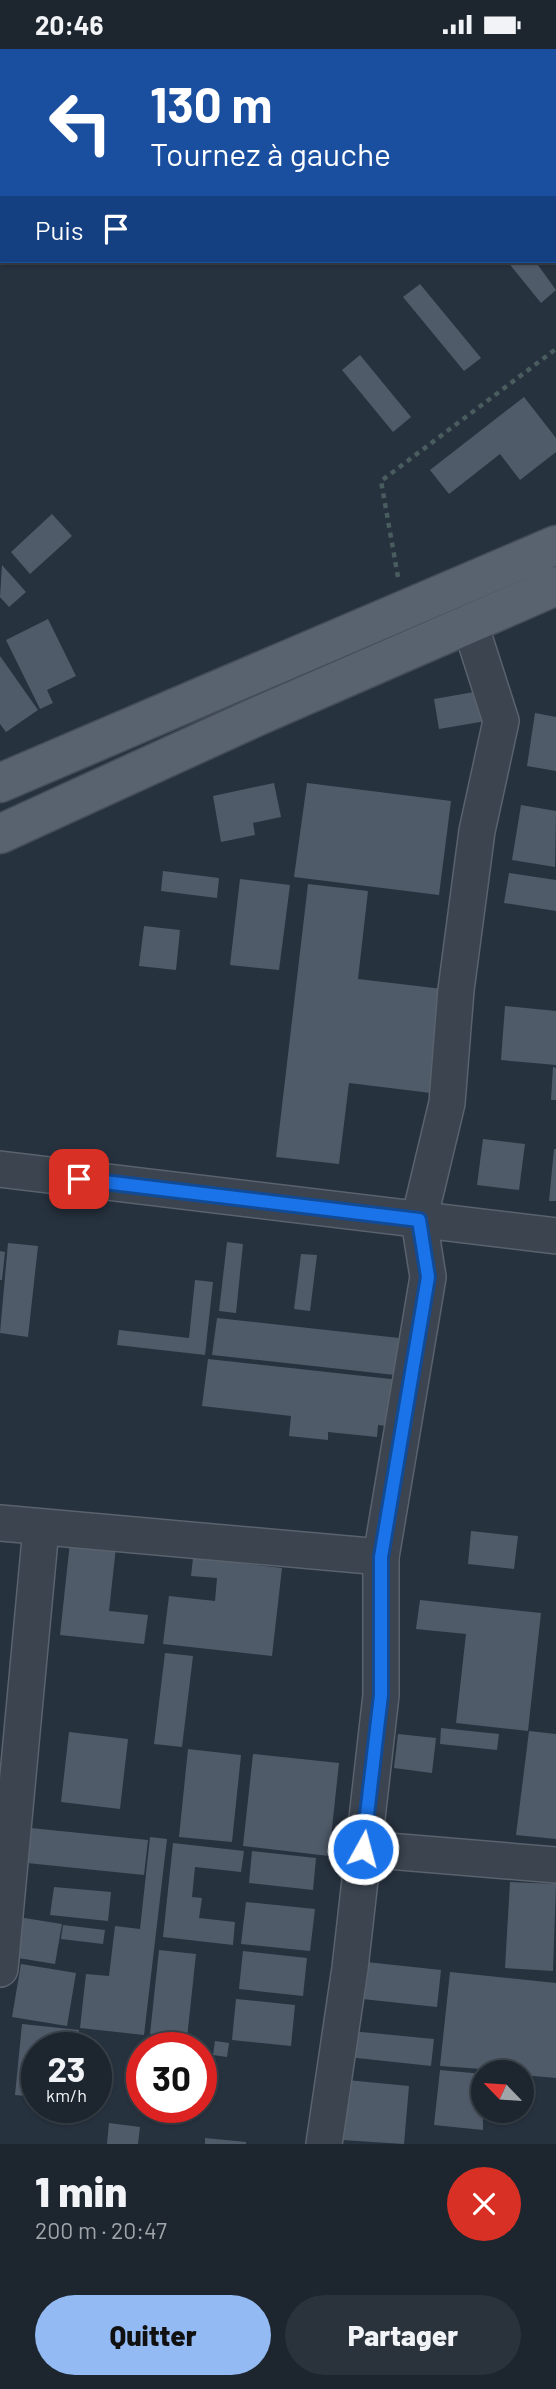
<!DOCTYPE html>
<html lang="fr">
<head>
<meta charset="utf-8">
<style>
	:root { --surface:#1d262f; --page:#2a323b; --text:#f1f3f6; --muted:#a0a5aa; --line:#3b434b; --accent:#93baf3 }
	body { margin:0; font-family:Barlow,sans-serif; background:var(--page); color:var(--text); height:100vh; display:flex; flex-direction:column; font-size:26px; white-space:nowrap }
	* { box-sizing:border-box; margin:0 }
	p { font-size:23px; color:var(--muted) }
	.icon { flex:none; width:38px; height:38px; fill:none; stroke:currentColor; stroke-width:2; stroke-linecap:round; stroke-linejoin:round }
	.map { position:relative; height:2095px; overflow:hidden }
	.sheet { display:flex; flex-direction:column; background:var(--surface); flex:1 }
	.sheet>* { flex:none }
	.hud { position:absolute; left:0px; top:0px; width:556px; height:214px; box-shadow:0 2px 5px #0004,0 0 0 2px var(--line); background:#1a4fa0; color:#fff; overflow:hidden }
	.needle { width:46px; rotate:295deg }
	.tools { position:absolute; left:471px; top:2011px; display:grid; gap:14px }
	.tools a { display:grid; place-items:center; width:63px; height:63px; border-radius:50%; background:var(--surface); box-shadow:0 2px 5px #0004,0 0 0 2px var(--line); font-size:35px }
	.speed { position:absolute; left:21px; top:1983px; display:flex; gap:14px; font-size:35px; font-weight:700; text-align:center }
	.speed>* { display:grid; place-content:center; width:91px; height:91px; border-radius:50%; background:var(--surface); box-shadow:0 2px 5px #0004,0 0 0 2px var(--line); line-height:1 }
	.speed small { font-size:18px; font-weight:400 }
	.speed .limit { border:10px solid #d22; background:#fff; color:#111 }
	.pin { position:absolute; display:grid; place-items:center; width:60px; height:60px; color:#fff; margin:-30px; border-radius:14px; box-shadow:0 4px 10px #0006 }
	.me { position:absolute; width:77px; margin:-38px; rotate:7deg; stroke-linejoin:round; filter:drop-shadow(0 0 5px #0008) }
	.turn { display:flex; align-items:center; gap:24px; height:147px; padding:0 35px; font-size:32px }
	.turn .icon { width:91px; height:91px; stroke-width:2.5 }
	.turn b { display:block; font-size:49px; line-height:60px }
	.then { display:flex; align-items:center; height:66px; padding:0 35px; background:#0003; gap:14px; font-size:26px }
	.round { display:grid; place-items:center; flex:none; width:74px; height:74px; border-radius:37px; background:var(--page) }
	.head { display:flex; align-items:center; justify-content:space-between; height:119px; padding:0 35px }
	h1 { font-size:42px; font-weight:800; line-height:52px }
	.button { display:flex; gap:14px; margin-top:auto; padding:14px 35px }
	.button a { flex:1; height:80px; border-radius:42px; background:var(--accent); color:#111; font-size:28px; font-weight:800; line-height:80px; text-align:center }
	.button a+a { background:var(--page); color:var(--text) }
	.status { display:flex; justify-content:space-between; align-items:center; height:49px; padding:0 35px; background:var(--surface); direction:ltr }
	.status svg { height:19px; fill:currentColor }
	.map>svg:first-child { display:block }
</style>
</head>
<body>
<div class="status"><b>20:46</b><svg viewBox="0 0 49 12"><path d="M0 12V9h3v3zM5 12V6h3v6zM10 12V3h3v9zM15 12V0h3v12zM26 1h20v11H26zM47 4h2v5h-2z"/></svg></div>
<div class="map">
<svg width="556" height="2095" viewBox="0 0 556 2095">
	<rect width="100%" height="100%" fill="#27323f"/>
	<g fill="#505b6a">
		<polygon points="507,212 535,212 556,241 541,254"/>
		<polygon points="420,235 481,309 464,322 403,248"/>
		<polygon points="360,306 411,368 393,383 342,321"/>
		<polygon points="524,348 556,389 556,403 520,431 500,405 449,445 430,421"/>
		<polygon points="52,465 72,487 30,525 11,503"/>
		<polygon points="2,516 26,543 9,558 0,548"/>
		<polygon points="48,570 76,627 47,641 53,654 40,660 6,591"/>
		<polygon points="0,607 38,661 6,683 0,675"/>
		<polygon points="480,642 486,672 439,680 434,650"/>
		<polygon points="535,664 556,668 556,722 527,717"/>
		<polygon points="274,734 281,768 253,774 255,786 221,793 213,747"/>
		<polygon points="307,734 451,752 439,846 294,828"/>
		<polygon points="521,756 556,762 555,818 512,811"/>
		<polygon points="163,822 219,829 217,849 161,842"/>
		<polygon points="509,824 556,831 556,862 504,854"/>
		<polygon points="240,830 290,836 279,921 230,916"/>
		<polygon points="308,835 368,842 358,930 451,941 439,1045 349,1034 339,1115 276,1108"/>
		<polygon points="144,877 180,881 176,921 139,917"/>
		<polygon points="505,957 556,962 556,1016 501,1011"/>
		<polygon points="553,1018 556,1019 556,1051 551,1051"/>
		<polygon points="483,1090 525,1095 519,1141 477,1136"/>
		<polygon points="554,1100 556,1100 556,1152 549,1152"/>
		<polygon points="227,1193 243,1195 236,1264 219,1262"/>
		<polygon points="8,1194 38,1197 28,1288 0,1284"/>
		<polygon points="0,1202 5,1203 2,1231 0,1231"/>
		<polygon points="301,1205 317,1206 310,1262 294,1260"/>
		<polygon points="195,1231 213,1233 205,1306 117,1296 119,1281 189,1289"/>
		<polygon points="217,1269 399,1289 395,1326 212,1306"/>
		<polygon points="208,1310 400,1331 395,1378 378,1376 377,1388 328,1383 328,1391 289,1387 291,1367 202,1357"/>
		<polygon points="471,1482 518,1487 514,1520 468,1515"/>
		<polygon points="70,1493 116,1498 109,1562 148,1566 144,1595 60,1586"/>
		<polygon points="193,1509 282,1519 272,1607 163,1595 169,1547 215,1552 217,1529 191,1527"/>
		<polygon points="420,1551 541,1564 528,1682 456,1674 466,1585 416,1580"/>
		<polygon points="165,1604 193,1607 182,1698 154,1695"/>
		<polygon points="441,1679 499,1685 497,1701 440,1695"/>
		<polygon points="529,1682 556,1685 556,1790 516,1786"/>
		<polygon points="69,1683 128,1690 120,1760 61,1753"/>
		<polygon points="398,1685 436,1689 432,1724 394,1719"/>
		<polygon points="188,1700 241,1706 232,1793 179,1788"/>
		<polygon points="253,1705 339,1714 329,1807 243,1797"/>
		<polygon points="31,1779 148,1791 144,1826 27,1814"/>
		<polygon points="150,1788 167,1790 144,1986 80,1979 86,1925 109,1927 115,1877 140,1880"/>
		<polygon points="173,1794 244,1802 241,1823 195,1818 192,1848 202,1849 199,1869 235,1873 233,1896 163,1888"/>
		<polygon points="252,1802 316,1809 313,1841 249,1834"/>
		<polygon points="510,1833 556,1835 553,1922 505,1919"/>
		<polygon points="54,1838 111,1843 108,1872 50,1866"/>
		<polygon points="246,1853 315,1860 310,1902 241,1895"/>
		<polygon points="18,1868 62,1875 55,1915 12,1908"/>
		<polygon points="63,1876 105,1881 103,1895 61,1890"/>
		<polygon points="159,1901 196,1905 187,1989 150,1985"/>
		<polygon points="243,1902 307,1909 303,1947 239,1940"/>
		<polygon points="357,1912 441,1921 437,1958 353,1949"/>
		<polygon points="21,1915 76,1924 67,1977 12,1968"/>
		<polygon points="450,1923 556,1934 556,2029 522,2026 522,2023 440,2017"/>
		<polygon points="236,1950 295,1956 291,1997 232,1991"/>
		<polygon points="22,1975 79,1981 77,1998 37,1998 37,2048 15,2046"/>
		<polygon points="351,1982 434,1990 431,2017 348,2008"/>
		<polygon points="151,1988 201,1993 200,1998 150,1998"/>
		<polygon points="215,1992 229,1994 227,2008 213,2006"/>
		<polygon points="440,2021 483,2025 483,2081 434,2076"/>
		<polygon points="347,2031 409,2037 404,2095 342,2091"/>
		<polygon points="109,2074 140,2078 138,2095 107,2095"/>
		<polygon points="205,2089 246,2093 246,2095 205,2095"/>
	</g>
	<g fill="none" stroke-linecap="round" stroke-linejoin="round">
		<g stroke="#59626d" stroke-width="38">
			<g id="minor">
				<polyline points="0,1120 556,1187"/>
				<polyline points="0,1474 381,1508"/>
				<polyline points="364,1800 556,1816"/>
				<polyline points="0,1920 41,1479"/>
				<polyline points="324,2095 350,1919 381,1646 381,1508 428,1228 419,1171 447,1054 456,941 477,782 501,672 470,575"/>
			</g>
		</g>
		<g stroke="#444d58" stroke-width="41">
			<g id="major">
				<polyline points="0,734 556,496"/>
				<polyline points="0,785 260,666 556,537"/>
			</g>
		</g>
		<polyline stroke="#495d5f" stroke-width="4.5" stroke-dasharray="5 5" stroke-linecap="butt" points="398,528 381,432 556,300"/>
		<use href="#minor" stroke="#3b444f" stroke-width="35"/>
		<use href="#major" stroke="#59636f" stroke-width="38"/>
	</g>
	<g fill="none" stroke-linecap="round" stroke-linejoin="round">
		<g stroke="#114b97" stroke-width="18">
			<polyline id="route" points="79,1130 419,1171 428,1228 381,1508 381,1646 363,1800"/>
		</g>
		<use href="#route" stroke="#1a73e8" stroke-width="12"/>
	</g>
</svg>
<div class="tools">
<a><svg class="needle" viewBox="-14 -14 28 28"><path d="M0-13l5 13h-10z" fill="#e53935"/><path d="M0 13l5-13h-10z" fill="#a0a5aa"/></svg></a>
</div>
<div class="speed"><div>23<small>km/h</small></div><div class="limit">30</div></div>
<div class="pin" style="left:79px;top:1130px;background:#d93025"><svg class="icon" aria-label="arrive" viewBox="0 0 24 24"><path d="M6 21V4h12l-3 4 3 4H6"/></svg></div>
<svg class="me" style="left:363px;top:1800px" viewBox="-20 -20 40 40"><circle r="17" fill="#1a73e8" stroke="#fff" stroke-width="3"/><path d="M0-11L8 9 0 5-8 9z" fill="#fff"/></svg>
<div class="hud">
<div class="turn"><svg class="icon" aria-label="left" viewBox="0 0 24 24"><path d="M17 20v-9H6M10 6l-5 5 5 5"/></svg><div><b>130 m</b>Tournez à gauche</div></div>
<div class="then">Puis<svg class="icon" aria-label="arrive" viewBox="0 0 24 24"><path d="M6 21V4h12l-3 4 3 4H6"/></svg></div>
</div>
</div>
<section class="sheet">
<div class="head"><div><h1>1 min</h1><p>200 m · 20:47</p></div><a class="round" style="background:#d93025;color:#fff"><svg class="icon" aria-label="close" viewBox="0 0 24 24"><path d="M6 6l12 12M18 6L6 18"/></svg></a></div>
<div class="button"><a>Quitter</a><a>Partager</a></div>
</section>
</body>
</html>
